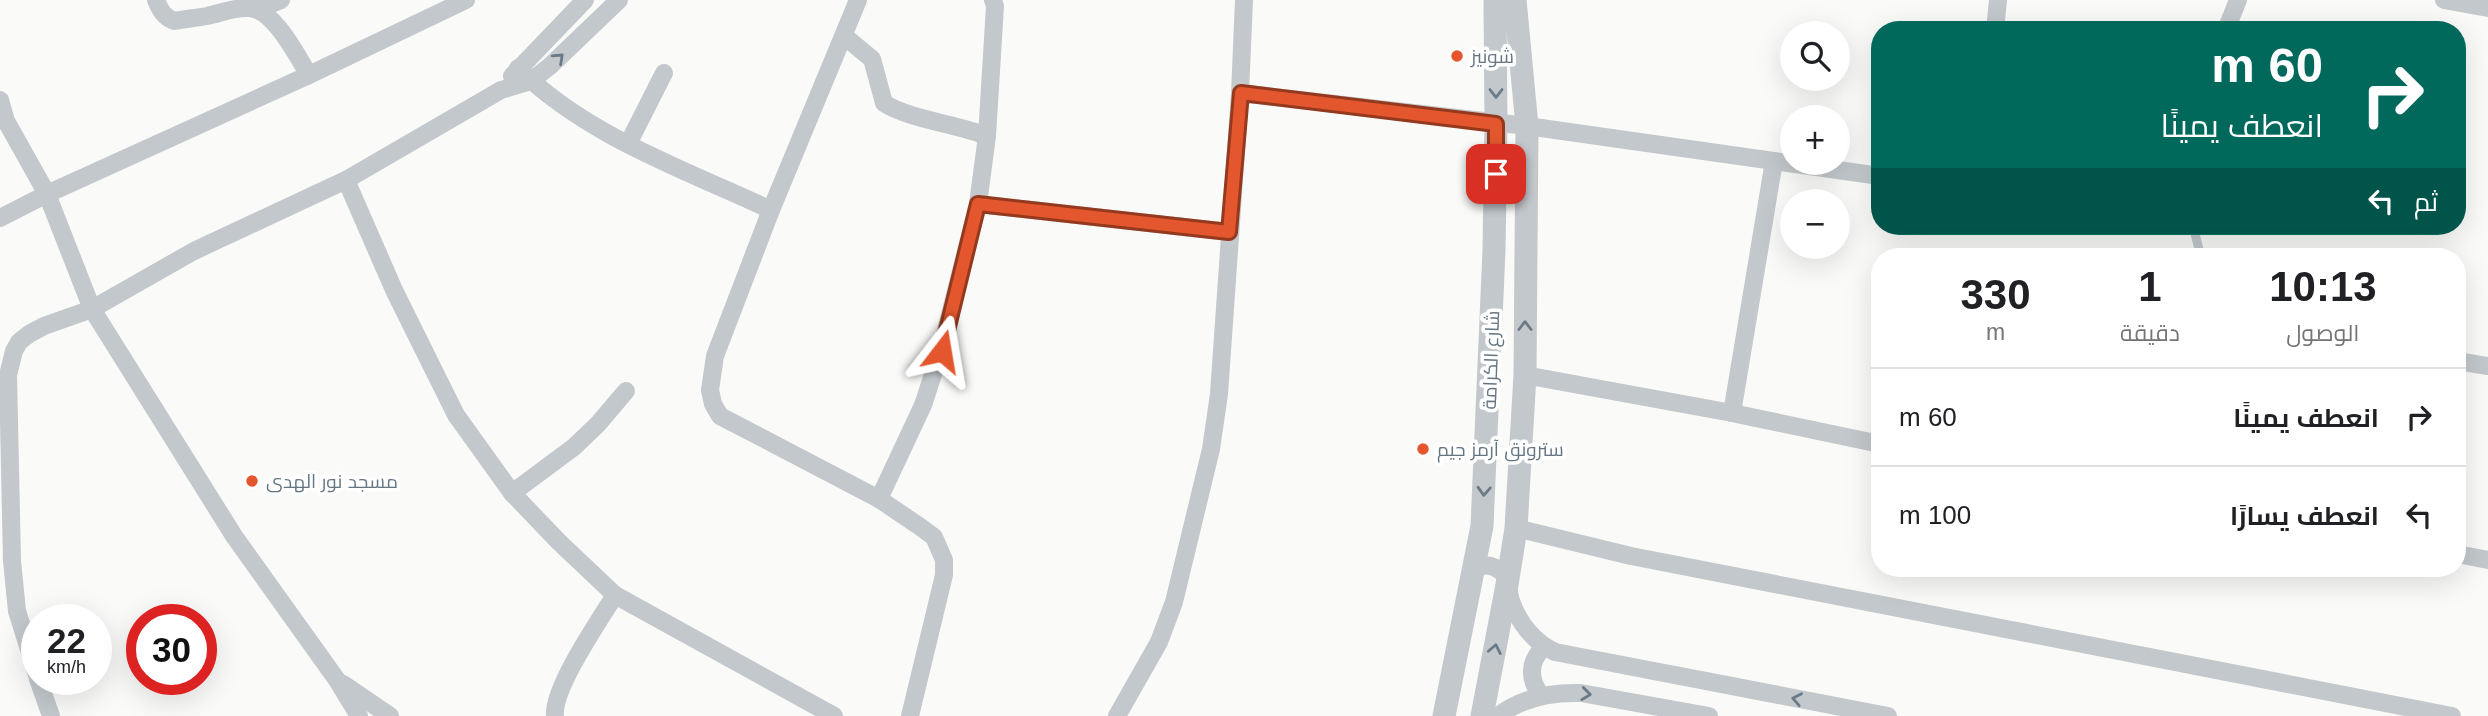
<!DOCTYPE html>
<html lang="ar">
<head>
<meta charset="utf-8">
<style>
	:root { --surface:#fff; --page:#f6f6f6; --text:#202124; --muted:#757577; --line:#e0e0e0 }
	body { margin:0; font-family:Arial,Cairo,sans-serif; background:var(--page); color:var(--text); direction:rtl; height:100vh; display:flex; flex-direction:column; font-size:26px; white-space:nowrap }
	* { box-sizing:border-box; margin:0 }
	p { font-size:23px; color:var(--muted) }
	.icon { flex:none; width:38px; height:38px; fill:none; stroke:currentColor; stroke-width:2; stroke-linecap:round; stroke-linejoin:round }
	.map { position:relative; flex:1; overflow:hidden; direction:ltr }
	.drawer { position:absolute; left:1871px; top:248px; width:595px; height:329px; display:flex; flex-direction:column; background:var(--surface); border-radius:28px; box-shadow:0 7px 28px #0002; direction:rtl }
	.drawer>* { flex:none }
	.banner { position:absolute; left:1871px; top:21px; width:595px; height:214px; border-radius:28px; box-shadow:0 7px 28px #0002; direction:rtl; background:#00695c; color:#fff; overflow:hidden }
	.tools { position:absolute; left:1780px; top:21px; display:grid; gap:14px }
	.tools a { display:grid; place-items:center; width:70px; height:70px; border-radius:50%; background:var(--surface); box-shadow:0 7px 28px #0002; font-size:35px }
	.speed { position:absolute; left:21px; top:604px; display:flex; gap:14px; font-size:35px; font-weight:700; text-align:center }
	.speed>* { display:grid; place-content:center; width:91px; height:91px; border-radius:50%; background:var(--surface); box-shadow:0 7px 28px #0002; line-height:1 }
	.speed small { font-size:18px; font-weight:400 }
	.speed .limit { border:10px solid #d22; background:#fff; color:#111 }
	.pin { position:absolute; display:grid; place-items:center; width:60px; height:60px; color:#fff; margin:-30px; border-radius:14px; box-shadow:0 4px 10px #0006 }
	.me { position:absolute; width:77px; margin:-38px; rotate:14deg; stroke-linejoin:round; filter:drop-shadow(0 0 5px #0008) }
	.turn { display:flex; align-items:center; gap:24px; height:147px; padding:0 28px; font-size:32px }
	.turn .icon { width:91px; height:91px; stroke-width:2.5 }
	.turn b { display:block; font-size:49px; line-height:60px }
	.then { display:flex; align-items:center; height:66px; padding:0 28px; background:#0003; gap:14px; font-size:26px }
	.eta { display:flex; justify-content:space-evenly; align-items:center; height:119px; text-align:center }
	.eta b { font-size:42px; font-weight:700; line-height:49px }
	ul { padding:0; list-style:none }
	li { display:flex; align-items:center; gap:21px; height:98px; padding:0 28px; border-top:2px solid var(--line) }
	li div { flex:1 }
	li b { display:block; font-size:26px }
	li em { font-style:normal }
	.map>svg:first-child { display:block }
</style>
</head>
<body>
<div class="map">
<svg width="2488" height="716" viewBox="0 0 2488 716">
	<rect width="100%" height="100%" fill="#fafaf8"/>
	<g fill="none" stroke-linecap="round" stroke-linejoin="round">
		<polyline stroke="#c3c8cc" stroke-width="9" points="2193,226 2201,257"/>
		<g stroke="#c3c8cc" stroke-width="18">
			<path d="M 156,0 C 160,10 164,17 174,21 C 185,19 196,18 207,16 C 221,13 234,7 249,8 C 274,9 297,56 309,75"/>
			<polyline points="858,0 771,210 715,356 710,390 713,404 720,416 879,499 919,526 934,537 944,560 944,575 910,716"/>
			<polyline points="2444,0 2488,8"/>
			<polyline points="258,9 281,0"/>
			<polyline points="1995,30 1998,0"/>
			<polyline points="2226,30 2238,0"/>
			<path d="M 844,36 L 872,59 L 884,103 C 908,119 957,124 987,136"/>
			<path d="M 518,68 C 586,136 686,170 771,210"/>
			<polyline points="512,76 585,0"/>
			<polyline points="1240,93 1244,0"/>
			<polyline points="0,100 6,121 47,194 92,309 234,536 337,680 359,716"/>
			<polyline points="628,144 664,73"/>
			<polyline points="346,180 394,290 456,415 512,493 559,542 615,595 834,716"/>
			<polyline points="978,204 1229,232"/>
			<polyline points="0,218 47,194 309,75 466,0"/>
			<polyline points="2457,361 2488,366"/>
			<polyline points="1525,375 1732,413 1880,444"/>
			<polyline points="1732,413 1774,161"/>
			<polyline points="512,493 574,447 598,424 626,391"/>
			<polyline points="879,499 923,405 941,350 978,204 987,136 995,6 993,0"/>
			<polyline points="1516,528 1631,556 2452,716"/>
			<polyline points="2457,554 2488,560"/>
			<path d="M 1475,569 C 1485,563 1494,565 1503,573 C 1508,581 1508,591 1511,601 C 1519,623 1534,642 1555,652 L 1888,716"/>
			<polyline points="37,675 17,611 12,561 8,375 14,351 19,342 29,334 44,326 92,309 194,251 346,180 501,90 531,81 550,66 619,0"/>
			<polyline points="38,679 51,716"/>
			<polyline points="343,684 390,716"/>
			<path d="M 1541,695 C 1528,679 1529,661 1544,647"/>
			<path d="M 555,716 C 552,689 599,621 615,595"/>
			<polyline points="1117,716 1159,642 1174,602 1211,449 1219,394 1240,93 1527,126 1880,176"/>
			<path d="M 1498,716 C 1523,697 1551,692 1581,693 L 1709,716"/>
		</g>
		<g stroke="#c3c8cc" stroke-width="23">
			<polyline points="1444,716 1482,526 1494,250 1496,124 1495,0"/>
			<polyline points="1482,716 1507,585 1516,528 1525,375 1527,126 1515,0"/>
		</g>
	</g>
	<defs><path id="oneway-chevron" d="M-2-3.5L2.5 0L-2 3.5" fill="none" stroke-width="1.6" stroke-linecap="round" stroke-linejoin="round" transform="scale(1.75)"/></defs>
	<g stroke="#6a7a87">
		<use href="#oneway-chevron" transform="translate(559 58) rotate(-43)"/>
		<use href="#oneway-chevron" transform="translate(1496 93) rotate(90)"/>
		<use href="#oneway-chevron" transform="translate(1525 326) rotate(-90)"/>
		<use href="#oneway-chevron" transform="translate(1484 491) rotate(93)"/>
		<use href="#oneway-chevron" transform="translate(1495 649) rotate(-79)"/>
		<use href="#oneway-chevron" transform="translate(1586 694) rotate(7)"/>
		<use href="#oneway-chevron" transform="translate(1797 699) rotate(-169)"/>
	</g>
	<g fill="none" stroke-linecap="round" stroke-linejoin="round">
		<g stroke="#94391e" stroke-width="18">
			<polyline id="route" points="942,351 978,204 1229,232 1241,93 1496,124 1496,174"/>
		</g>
		<use href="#route" stroke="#e4572e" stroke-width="12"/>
	</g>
	<g fill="#e4572e" stroke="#fff" stroke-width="2.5">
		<circle cx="1457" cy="56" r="7"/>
		<circle cx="1423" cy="449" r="7"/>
		<circle cx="252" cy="481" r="7"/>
	</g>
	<g text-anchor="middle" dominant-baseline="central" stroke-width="7" stroke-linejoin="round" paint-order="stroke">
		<g font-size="19" fill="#657683" stroke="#fff" text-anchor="start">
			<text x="1471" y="56">شونيز</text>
			<text x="1437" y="449">سترونق آرمز جيم</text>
			<text x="266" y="481">مسجد نور الهدى</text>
		</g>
		<g font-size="19" fill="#657683" stroke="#fff">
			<text transform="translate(1491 360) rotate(-88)">شارع الكرامة</text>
		</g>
	</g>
</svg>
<div class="tools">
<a><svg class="icon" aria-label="search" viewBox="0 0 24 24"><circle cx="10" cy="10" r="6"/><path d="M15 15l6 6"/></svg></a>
<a>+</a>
<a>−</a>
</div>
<div class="speed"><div>22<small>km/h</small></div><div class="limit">30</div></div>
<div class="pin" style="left:1496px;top:174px;background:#d93025"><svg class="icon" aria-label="arrive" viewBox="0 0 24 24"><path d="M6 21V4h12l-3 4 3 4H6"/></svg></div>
<svg class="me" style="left:942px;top:351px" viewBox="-20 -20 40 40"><path d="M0-17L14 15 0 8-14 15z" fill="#e4572e" stroke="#fff" stroke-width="4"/></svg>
<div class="banner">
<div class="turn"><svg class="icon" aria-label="right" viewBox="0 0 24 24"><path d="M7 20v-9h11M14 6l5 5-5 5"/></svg><div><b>60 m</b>انعطف يمينًا</div></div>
<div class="then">ثم<svg class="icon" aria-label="left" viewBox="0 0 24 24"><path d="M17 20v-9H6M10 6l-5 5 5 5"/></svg></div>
</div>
<section class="drawer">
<div class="eta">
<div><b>10:13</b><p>الوصول</p></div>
<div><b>1</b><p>دقيقة</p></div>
<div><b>330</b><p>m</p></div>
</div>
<ul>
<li><svg class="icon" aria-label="right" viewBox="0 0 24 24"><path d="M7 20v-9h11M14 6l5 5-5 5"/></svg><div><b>انعطف يمينًا</b></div><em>60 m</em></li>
<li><svg class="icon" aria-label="left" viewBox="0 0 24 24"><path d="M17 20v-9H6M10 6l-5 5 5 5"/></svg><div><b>انعطف يسارًا</b></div><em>100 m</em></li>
</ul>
</section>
</div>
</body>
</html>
